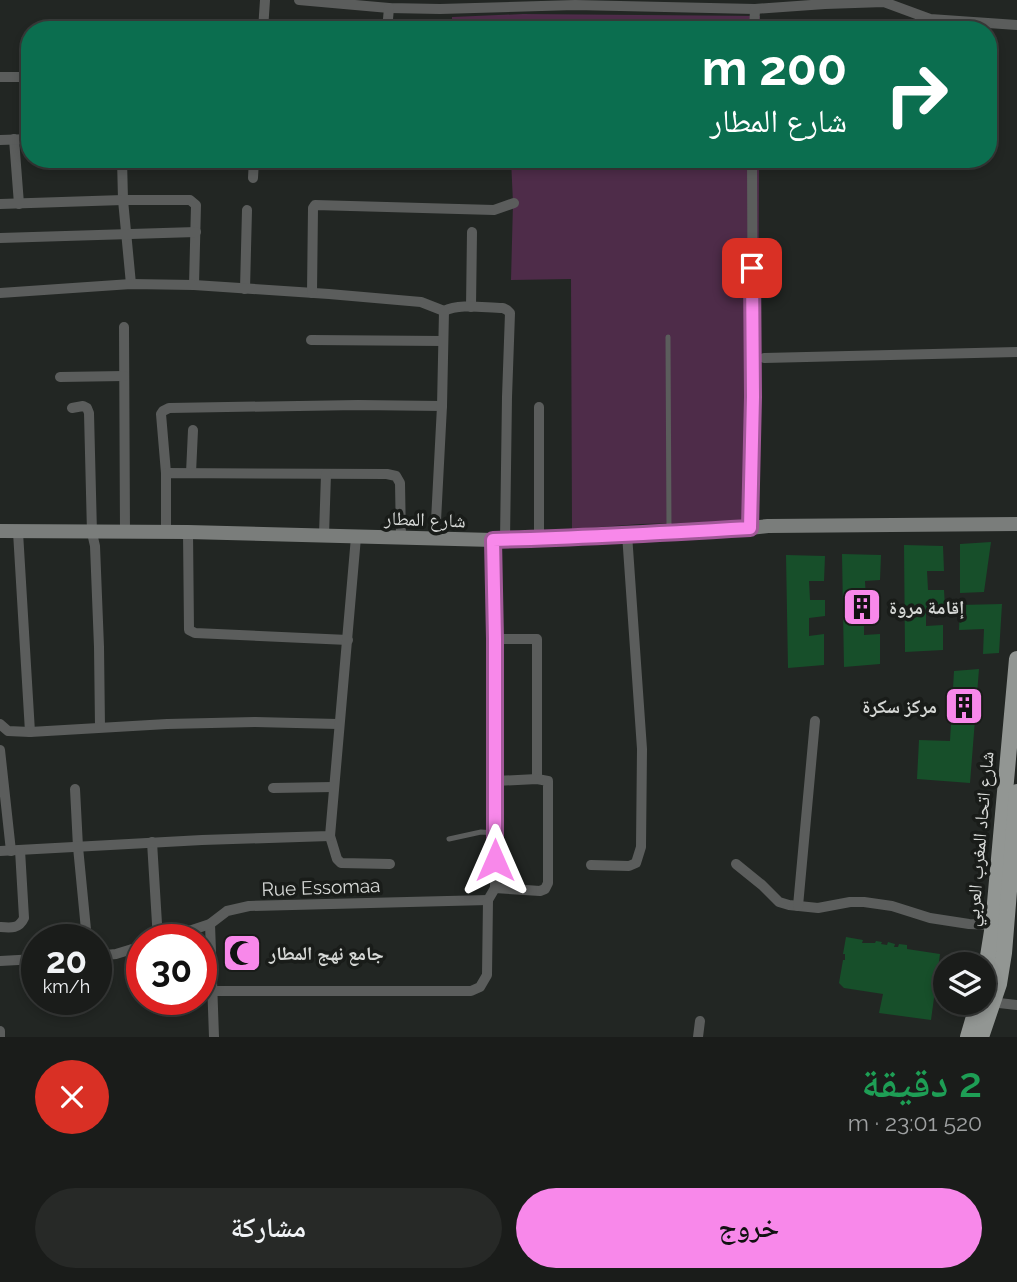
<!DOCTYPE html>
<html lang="ar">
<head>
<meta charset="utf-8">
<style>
	:root { --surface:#1a1c1a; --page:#272927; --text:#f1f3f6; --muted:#9fa1a2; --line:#383a39; --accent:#f888ea }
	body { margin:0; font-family:Raleway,"Noto Naskh Arabic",sans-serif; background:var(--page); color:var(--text); direction:rtl; height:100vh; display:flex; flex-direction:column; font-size:26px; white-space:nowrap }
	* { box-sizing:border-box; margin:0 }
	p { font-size:23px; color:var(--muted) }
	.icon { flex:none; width:38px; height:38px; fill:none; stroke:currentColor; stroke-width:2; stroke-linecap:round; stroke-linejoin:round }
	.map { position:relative; height:1037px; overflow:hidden; direction:ltr }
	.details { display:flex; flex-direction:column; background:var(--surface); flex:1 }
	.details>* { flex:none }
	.top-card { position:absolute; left:21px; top:21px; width:976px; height:147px; border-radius:28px; box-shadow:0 4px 10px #0003,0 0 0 2px var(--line); direction:rtl; background:#0b6e4f; color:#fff; overflow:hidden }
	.tools { position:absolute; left:933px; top:952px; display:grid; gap:14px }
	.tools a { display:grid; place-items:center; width:63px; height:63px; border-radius:50%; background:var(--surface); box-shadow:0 4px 10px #0003,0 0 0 2px var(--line); font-size:35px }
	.speed { position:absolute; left:21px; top:924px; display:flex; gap:14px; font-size:35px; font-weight:700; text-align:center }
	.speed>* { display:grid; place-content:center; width:91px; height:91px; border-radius:50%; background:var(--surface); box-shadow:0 4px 10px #0003,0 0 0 2px var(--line); line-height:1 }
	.speed small { font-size:18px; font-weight:400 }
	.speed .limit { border:10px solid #d22; background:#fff; color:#111 }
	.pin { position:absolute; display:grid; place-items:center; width:60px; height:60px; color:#fff; margin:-30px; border-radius:14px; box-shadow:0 4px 10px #0006 }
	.me { position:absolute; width:77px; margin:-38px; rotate:0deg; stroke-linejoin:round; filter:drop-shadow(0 0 5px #0008) }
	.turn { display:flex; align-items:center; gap:24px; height:147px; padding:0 35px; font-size:32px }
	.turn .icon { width:91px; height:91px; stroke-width:2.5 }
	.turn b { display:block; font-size:49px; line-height:60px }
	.round { display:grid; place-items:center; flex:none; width:74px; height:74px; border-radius:37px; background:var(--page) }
	.overview { display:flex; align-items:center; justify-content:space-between; height:119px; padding:0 35px }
	h1 { font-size:42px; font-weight:600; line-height:52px; color:#1e9e55 }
	.action { display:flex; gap:14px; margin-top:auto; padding:14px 35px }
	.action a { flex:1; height:80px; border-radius:42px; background:var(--accent); color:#111; font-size:28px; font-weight:600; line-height:80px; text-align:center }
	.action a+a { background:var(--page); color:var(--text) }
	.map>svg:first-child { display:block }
</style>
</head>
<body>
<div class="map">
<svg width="1017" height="1037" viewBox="0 0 1017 1037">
	<rect width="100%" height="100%" fill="#222623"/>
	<g fill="#4e2c49">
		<polygon points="523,14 760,16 760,30 452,30 452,17"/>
		<polygon points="511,159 759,159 758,521 641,524 572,529 571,279 511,280 513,203"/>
	</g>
	<g fill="#174f2a">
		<polygon points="991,542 984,592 960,593 960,544"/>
		<polygon points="904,545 943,546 944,571 927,571 928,590 944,590 945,607 926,608 926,626 943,625 943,650 905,652"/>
		<polygon points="842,554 881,555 880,580 865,581 866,599 881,599 880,615 864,617 864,635 880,634 880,664 844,667"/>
		<polygon points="786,555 825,556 824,581 809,581 810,600 825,600 825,616 809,618 809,636 824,634 824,665 788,668"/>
		<polygon points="1002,604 999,653 983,654 984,629 959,630 960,605"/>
		<polygon points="979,669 970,783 917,779 919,740 950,741 954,671"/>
		<polygon points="846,937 863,940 862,943 875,943 876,941 882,942 881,944 887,945 888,942 895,944 894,947 898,947 899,944 907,945 907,949 940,954 931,1020 879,1013 883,994 844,988 839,983 843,960 845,960 845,954 843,954"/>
	</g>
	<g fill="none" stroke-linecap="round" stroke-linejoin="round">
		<g stroke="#5b5d5c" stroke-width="5">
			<polyline points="668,337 669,530"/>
			<polyline points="449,839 481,832 495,833"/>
		</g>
		<g stroke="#5b5d5c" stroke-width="10">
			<polyline points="299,0 389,8 440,9 575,5 755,9 825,4 884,2 930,19 1017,25"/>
			<polyline points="263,30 265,0"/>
			<polyline points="387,30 389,8"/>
			<polyline points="754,30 755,9"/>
			<polyline points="0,77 30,77"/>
			<polyline points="14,139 19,204"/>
			<polyline points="0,140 30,139"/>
			<polyline points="122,159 123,200 131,284"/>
			<polyline points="472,159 752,165"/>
			<polyline points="253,178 254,159"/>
			<polyline points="0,204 123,200 190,200 196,205 194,285"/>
			<polyline points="0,238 196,232"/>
			<polyline points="245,289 247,210"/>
			<polyline points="0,293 131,284 194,285 329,294 421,302 444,311"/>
			<polyline points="312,293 313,208 315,205 494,210 514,203"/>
			<polyline points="471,307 472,232"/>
			<path d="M 444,311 C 460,303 485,308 503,308 L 507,310 L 510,313 L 507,397 L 505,540"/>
			<polyline points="124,327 125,533"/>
			<polyline points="311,340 443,341"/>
			<polyline points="764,358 1017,352"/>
			<polyline points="60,377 124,376"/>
			<polyline points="539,407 539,540"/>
			<polyline points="72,408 83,406 87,408 89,413 92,533 95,546 99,647 100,727"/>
			<polyline points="166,473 161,414 163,411 169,408 358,405 442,406"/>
			<polyline points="191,473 193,430"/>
			<polyline points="750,528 753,397 752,159"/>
			<polyline points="18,532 30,732"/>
			<polyline points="188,532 189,630 195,633 348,640"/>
			<polyline points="166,533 166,473 387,474 396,476 400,483 401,538"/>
			<polyline points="324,535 326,474"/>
			<polyline points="435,540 442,406 444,311"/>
			<polyline points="495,639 537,639 537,779"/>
			<polyline points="0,724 8,731 30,732 167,724 255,722 338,724"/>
			<polyline points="0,750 11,851"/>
			<polyline points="273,788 333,787"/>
			<polyline points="75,789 78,847 87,940"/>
			<polyline points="330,836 337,859 341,863 390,864"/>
			<polyline points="152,842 158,940"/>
			<polyline points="0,851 202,840 330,836 356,537"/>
			<polyline points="736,864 762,885 779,902 789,905 818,908 850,902 864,902 892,906 930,918 969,924 993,925"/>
			<polyline points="591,865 629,866 636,863 641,847 642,749 627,534"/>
			<polyline points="495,888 540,891 545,889 548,883 548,781 537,779 496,781"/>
			<polyline points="798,906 815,721"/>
			<polyline points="210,924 214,1037"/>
			<path d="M 0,927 C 11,928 19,929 24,918 L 20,850"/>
			<polyline points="162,940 210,924 227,911 249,906 488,900"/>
			<polyline points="96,956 116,954 142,946"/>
			<polyline points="0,961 37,959"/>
			<polyline points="213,991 471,991 480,987 487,975 488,900 495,888 495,639 493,540"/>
			<polyline points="990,1002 1017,1005"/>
			<polyline points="0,1031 0,1037"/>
			<polyline points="698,1037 700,1021"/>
		</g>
		<path stroke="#7a7d7b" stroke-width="14" d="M 0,531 L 188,532 L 493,540 C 579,538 664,532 750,528 L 768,526 L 1017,524"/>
		<g stroke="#929693" stroke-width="16">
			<polyline points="984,981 993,925 1017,659"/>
			<polyline points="968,1037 978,1003"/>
			<polyline points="981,1037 999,984 1004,953 1017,792"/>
		</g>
	</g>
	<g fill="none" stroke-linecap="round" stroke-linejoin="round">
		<g stroke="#a15898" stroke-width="18">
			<path id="route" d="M 495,860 L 495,639 L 493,540 C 579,538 665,533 750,528 L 753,397 L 752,268"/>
		</g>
		<use href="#route" stroke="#f888ea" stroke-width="12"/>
	</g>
	<defs>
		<g id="building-square" transform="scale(2.0125)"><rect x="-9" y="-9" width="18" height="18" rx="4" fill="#f888ea" stroke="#191c19"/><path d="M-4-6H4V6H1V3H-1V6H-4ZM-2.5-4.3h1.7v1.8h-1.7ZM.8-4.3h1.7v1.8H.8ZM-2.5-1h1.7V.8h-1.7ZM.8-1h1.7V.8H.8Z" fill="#111"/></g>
		<g id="mosque-square" transform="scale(2.0125)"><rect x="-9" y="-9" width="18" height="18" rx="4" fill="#f888ea" stroke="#191c19"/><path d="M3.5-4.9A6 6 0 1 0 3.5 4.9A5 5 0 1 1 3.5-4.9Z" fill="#111"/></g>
	</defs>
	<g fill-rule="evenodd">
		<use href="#building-square" x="862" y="607"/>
		<use href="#building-square" x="964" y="706"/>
		<use href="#mosque-square" x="242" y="953"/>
	</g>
	<g text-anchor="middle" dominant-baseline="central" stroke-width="7" stroke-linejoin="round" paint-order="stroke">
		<g font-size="19" fill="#d6d8d6" stroke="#191c19">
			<text transform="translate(425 519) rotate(2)">شارع المطار</text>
			<text transform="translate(979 839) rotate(-85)">شارع اتحاد المغرب العربي</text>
			<text transform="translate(321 887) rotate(-2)">Rue Essomaa</text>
		</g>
		<g font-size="19" font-weight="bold" fill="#d6d8d6" stroke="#191c19" text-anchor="start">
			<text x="889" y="607">إقامة مروة</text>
			<text x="937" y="706" text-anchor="end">مركز سكرة</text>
			<text x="269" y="953">جامع نهج المطار</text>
		</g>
	</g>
</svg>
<div class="tools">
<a><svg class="icon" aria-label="layers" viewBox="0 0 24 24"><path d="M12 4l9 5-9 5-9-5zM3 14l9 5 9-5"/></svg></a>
</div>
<div class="speed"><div>20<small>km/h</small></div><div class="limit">30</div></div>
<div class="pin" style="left:752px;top:268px;background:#d93025"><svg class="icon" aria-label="arrive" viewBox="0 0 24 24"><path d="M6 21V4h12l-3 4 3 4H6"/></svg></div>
<svg class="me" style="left:495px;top:860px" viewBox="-20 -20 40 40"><path d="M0-17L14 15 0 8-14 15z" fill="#f888ea" stroke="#fff" stroke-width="4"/></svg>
<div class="top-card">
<div class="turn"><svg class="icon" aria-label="right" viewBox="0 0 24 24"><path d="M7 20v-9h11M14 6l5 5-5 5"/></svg><div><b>200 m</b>شارع المطار</div></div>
</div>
</div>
<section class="details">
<div class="overview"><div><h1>2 دقيقة</h1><p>520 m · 23:01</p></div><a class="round" style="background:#d93025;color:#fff"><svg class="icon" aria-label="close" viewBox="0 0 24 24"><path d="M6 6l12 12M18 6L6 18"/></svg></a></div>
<div class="action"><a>خروج</a><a>مشاركة</a></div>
</section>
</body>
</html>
